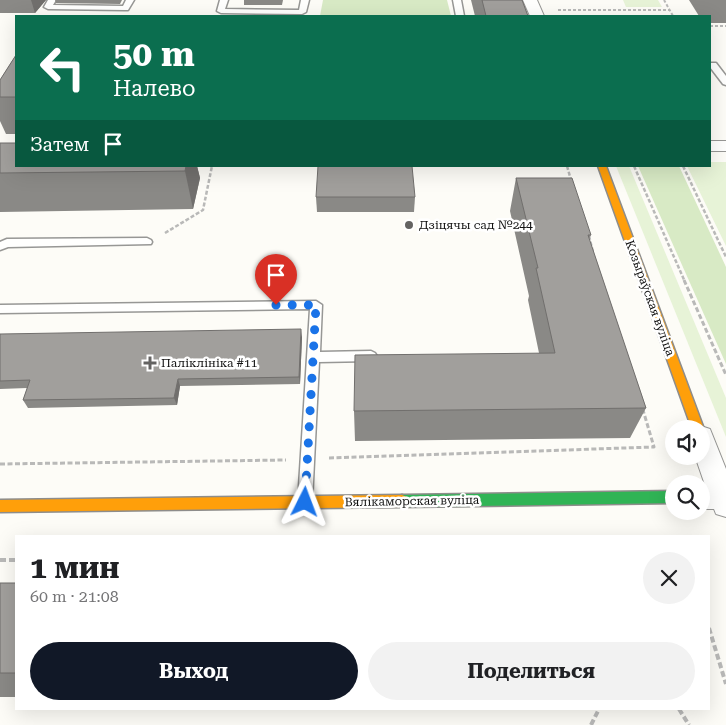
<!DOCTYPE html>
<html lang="ru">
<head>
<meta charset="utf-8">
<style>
	:root { --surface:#fff; --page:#f2f2f2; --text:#202124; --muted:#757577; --accent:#111827 }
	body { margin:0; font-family:"Roboto Serif",serif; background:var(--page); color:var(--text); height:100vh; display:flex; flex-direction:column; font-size:19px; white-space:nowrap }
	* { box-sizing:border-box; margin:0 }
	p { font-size:16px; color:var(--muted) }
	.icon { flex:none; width:28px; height:28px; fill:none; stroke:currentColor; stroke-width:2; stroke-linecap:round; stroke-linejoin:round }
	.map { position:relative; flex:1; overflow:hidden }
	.side { position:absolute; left:15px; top:535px; width:695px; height:175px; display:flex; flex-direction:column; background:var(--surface); border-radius:0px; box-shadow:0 5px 20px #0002 }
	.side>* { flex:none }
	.top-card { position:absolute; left:15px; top:15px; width:696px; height:152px; border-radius:0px; box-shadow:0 5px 20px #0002; background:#0b6e4f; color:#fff; overflow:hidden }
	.buttons { position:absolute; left:665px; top:420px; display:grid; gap:10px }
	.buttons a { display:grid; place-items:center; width:45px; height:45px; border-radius:50%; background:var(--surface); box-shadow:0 5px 20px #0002; font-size:25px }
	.pin { position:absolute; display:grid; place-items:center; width:42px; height:42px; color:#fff; margin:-51px -21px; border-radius:50% 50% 50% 0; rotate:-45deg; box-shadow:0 0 5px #0007 }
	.pin .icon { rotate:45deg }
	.me { position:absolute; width:55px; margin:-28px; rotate:3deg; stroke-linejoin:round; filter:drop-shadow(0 0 4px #0008) }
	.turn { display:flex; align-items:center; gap:18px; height:105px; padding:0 15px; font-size:22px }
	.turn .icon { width:65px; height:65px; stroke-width:2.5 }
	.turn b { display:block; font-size:35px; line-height:42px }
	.then { display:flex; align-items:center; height:48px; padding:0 15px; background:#0003; gap:10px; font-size:19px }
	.round { display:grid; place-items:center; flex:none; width:52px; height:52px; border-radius:26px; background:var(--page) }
	.headline { display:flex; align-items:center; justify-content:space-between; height:85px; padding:0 15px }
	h1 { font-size:30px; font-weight:700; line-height:38px }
	.cta { display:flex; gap:10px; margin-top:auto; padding:10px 15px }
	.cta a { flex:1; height:58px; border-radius:30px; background:var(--accent); color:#fff; font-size:20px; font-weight:700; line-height:58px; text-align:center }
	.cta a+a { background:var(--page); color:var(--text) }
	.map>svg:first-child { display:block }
</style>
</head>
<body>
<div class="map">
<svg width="726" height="725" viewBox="0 0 726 725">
	<rect width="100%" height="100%" fill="#fdfcf7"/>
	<g fill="#e7f3d7">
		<polygon points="623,0 658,0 662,7 626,7"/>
		<polygon points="710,162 726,162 726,246 687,166 710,166"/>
		<polygon points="616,166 629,166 726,398 726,437"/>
	</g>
	<g fill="#d8eac5">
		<polygon points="323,0 447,0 451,16 320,16"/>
		<polygon points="638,166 679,166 726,267 726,364"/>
	</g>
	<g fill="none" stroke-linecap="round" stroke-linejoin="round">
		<g stroke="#979795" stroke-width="3">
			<g id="lane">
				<polygon points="48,0 56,0 53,5 123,6 126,0 134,0 128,10 125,10 48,9 44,7"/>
				<polygon points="220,0 228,0 225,9 299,10 301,0 309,0 306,12 302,14 221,13 217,11"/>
				<polygon points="453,0 461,0 464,16 456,16"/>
				<polygon points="710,63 716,63 726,76 726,85 723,84 710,67"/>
				<polygon points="147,238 151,240 152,242 151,244 8,247 0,250 0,242 7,239"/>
				<polygon points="316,301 322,305 320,352 371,351 375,353 377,356 375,359 371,361 319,362 312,502 310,507 305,508 300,507 298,502 310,309 0,313 0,305"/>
			</g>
		</g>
		<g stroke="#979795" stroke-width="2">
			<g id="street">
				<polygon points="523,0 537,0 544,16 530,16"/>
				<rect x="710" y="141" width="16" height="10"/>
				<polygon points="701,426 710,429 726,469 726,517 716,514 714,509 701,509 701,485 705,485 695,456 701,456 701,429 694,429"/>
			</g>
		</g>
		<g stroke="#8e8d8b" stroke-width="3">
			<polygon id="fast" points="674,491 674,503 402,507 397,505 395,501 397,497 402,495"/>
		</g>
		<g stroke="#8e8d8b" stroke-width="3">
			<g id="slow">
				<polygon points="598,166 606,166 704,429 702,433 701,429 692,429"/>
				<polygon points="402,495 407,497 409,501 407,505 402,507 0,512 0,500"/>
			</g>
		</g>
		<g stroke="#b9b9b8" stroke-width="2" stroke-dasharray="3 2" stroke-linecap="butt">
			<polyline points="664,0 673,16"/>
			<polyline points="558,10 669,10"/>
			<polyline points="710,26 726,26"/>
		</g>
		<g stroke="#b9b9b8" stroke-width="2.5" stroke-dasharray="4 2" stroke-linecap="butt">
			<polyline points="567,166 571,180"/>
			<polyline points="634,166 685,282"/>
			<polyline points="683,166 726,257"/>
			<polyline points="165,233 203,210 212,166"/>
			<polyline points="589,236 593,252"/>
		</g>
		<g stroke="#b9b9b8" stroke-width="3" stroke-dasharray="5 2.5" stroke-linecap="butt">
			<polyline points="684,280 726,375"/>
			<polyline points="329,458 654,447 643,410"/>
			<polyline points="0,464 286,460"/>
		</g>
		<g stroke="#b9b9b8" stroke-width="4" stroke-dasharray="6 3" stroke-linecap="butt">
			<polyline points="0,560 16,560"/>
			<polyline points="709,628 726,684"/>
			<polyline points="679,709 689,725"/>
			<polyline points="591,725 599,709"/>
		</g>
		<use href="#lane" fill="#fffffe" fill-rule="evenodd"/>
		<use href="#street" fill="#fffffe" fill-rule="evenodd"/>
		<use href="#fast" fill="#30b455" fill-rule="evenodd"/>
		<use href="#slow" fill="#ff9f0a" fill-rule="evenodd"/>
	</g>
	<g fill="#8a8986">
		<polygon points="0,0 46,0 35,13 0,13"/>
		<polygon points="55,0 122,0 120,4 56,3"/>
		<polygon points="244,0 283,0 282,5 244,5"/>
		<polygon points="471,0 522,0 528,16 475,16"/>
		<polygon points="689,0 726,0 726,23 710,23 710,16 699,16"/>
		<polygon points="16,55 16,134 6,134 0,121 0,80"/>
		<polygon points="0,143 16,166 197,166 200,178 193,209 0,212"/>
		<polygon points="516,178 591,235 589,239 646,408 630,438 355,441 354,411 539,353 528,300 529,296 510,211"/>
		<polygon points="316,197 415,197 414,212 317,212"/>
		<polygon points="0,334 302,337 300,384 180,386 177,405 28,408 23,400 27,388 0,389"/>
		<rect x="0" y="583" width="16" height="114"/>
	</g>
	<g fill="#716f6d">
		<polygon points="31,0 46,0 35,13"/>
		<polygon points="186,166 197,166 200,178 193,209 185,171"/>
		<polygon points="301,329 302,337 300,384 299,377"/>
		<polygon points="178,379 180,386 177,405 174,398"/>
	</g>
	<g fill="#a19f9c" stroke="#716f6d">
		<polygon points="482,0 522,0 528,16 486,16"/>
		<polygon points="16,55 16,97 0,97 0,80"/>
		<polygon points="0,143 16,143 16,166 186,166 185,171 0,173"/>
		<polygon points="318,166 412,166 415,197 316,197"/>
		<polygon points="516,178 572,178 591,235 588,235 646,408 354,411 355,355 555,353 536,268 538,268"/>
		<polygon points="301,329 299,377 178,379 174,398 23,400 30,380 0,381 0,334"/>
		<rect x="0" y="583" width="16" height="90"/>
	</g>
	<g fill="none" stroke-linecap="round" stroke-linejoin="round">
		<polyline stroke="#1a73e8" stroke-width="9" stroke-dasharray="0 16.2" points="276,305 316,305 305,502"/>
	</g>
	<g fill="#646362" stroke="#fff" stroke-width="2">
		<circle cx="409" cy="225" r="5"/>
		<path d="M147.5 355.5h5v5h5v5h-5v5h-5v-5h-5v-5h5z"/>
	</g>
	<g text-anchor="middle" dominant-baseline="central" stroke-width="5" stroke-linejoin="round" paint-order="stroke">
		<g font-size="12" fill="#111" stroke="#fff" text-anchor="start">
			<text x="419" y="225">Дзіцячы сад №244</text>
			<text x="161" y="363">Паліклініка #11</text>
		</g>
		<g font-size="12" fill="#111" stroke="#fff">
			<text transform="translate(650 298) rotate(70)">Козыраўская вуліца</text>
			<text transform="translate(412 501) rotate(-1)">Вялікаморская вуліца</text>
		</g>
	</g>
</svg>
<div class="buttons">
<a><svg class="icon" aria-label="sound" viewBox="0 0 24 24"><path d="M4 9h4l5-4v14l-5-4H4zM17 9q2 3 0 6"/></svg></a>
<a><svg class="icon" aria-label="search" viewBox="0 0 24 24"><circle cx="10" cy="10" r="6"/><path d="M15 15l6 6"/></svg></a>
</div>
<div class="pin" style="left:276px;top:305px;background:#d93025"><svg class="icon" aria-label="arrive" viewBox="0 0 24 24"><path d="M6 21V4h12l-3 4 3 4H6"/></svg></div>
<svg class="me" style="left:305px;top:502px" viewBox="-20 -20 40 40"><path d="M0-17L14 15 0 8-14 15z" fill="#1a73e8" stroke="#fff" stroke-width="4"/></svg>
<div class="top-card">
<div class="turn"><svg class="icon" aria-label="left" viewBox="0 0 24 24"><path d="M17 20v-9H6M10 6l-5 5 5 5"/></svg><div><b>50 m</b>Налево</div></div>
<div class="then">Затем<svg class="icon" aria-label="arrive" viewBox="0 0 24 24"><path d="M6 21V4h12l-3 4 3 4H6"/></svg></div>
</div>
<section class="side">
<div class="headline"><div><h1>1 мин</h1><p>60 m · 21:08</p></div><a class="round"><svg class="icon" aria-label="close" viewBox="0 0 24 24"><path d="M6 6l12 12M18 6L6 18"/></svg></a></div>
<div class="cta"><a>Выход</a><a>Поделиться</a></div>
</section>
</div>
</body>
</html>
